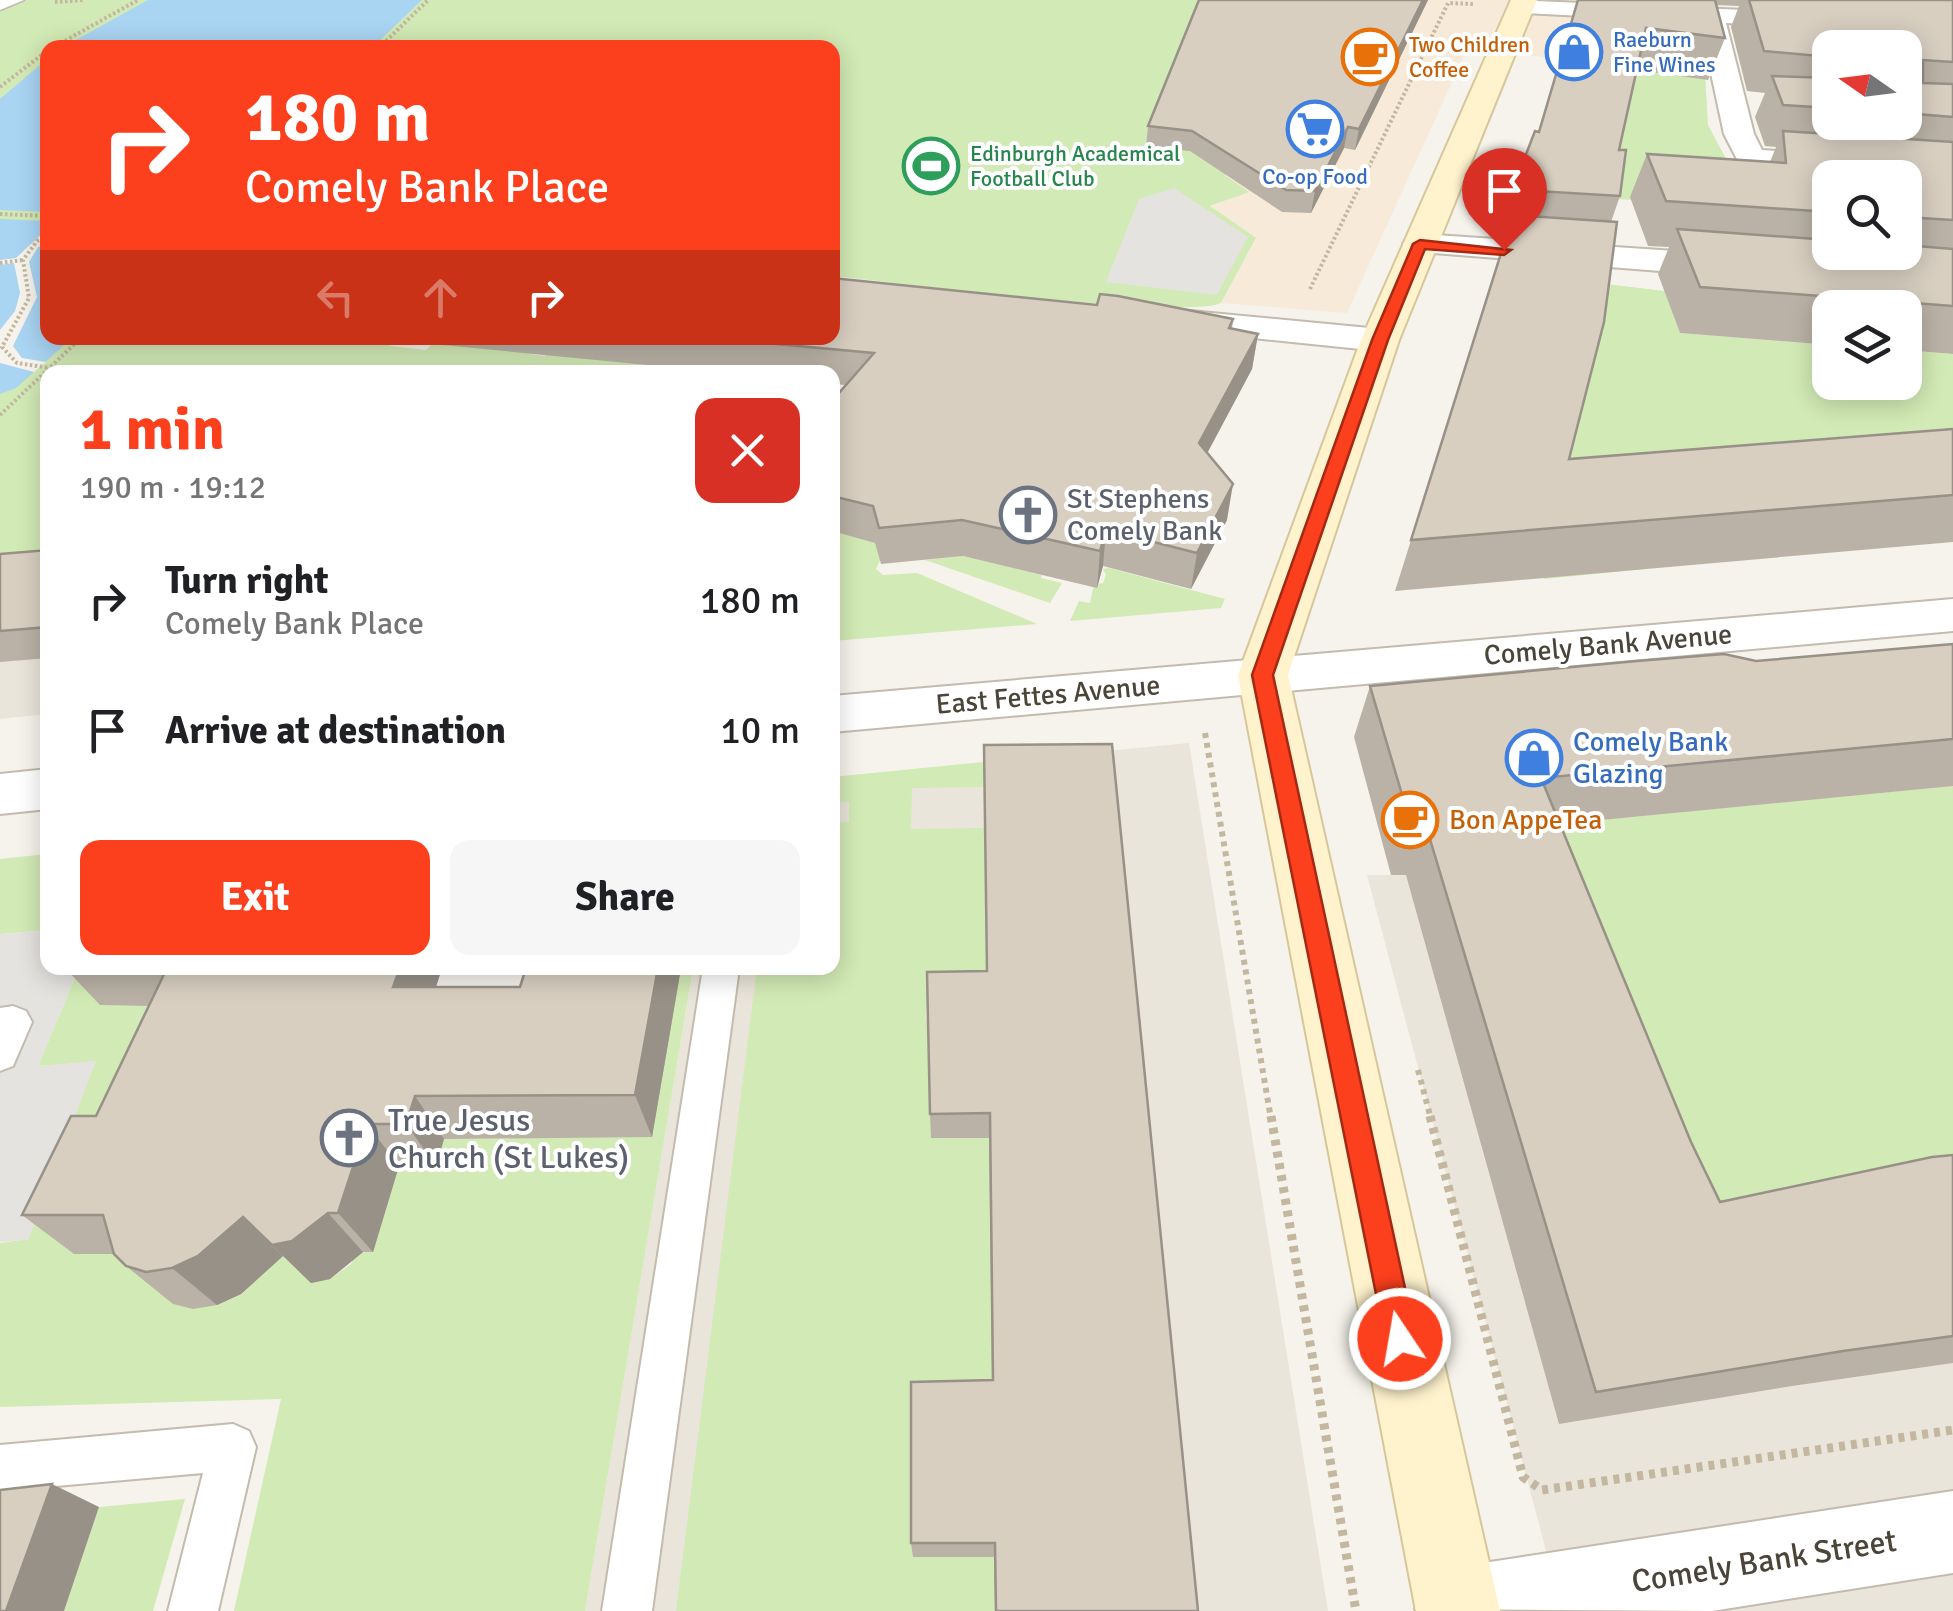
<!DOCTYPE html>
<html lang="en">
<head>
<meta charset="utf-8">
<style>
	:root { --surface:#fff; --page:#f6f6f6; --text:#202124; --muted:#757577; --accent:#fc3f1d }
	body { margin:0; font-family:Signika,sans-serif; background:var(--page); color:var(--text); height:100vh; display:flex; flex-direction:column; font-size:38px; white-space:nowrap }
	* { box-sizing:border-box; margin:0 }
	p { font-size:32px; color:var(--muted) }
	.icon { flex:none; width:55px; height:55px; fill:none; stroke:currentColor; stroke-width:2; stroke-linecap:round; stroke-linejoin:round }
	.map { position:relative; flex:1; overflow:hidden }
	.panel { position:absolute; left:40px; top:365px; width:800px; height:610px; display:flex; flex-direction:column; background:var(--surface); border-radius:20px; box-shadow:0 5px 25px #0003 }
	.panel>* { flex:none }
	.top-card { position:absolute; left:40px; top:40px; width:800px; height:305px; border-radius:20px; box-shadow:0 5px 25px #0003; background:#fc3f1d; color:#fff; overflow:hidden }
	.needle { width:65px; rotate:284deg }
	.buttons { position:absolute; left:1812px; top:30px; display:grid; gap:20px }
	.buttons a { display:grid; place-items:center; width:110px; height:110px; border-radius:20px; background:var(--surface); box-shadow:0 5px 25px #0003; font-size:50px }
	.pin { position:absolute; display:grid; place-items:center; width:85px; height:85px; color:#fff; margin:-102px -42px; border-radius:50% 50% 50% 0; rotate:-45deg; box-shadow:0 0 10px #0007 }
	.pin .icon { rotate:45deg }
	.me { position:absolute; width:110px; margin:-55px; rotate:348deg; stroke-linejoin:round; filter:drop-shadow(0 0 8px #0008) }
	.turn { display:flex; align-items:center; gap:35px; height:210px; padding:0 40px; font-size:45px }
	.turn .icon { width:130px; height:130px; stroke-width:2.5 }
	.turn b { display:block; font-size:70px; line-height:85px }
	.lanes { display:flex; align-items:center; height:95px; padding:0 40px; background:#0003; justify-content:center; gap:50px; direction:ltr }
	.lanes .off { opacity:.35 }
	.round { display:grid; place-items:center; flex:none; width:105px; height:105px; border-radius:20px; background:var(--page) }
	.overview { display:flex; align-items:center; justify-content:space-between; height:170px; padding:0 40px }
	h1 { font-size:60px; font-weight:700; line-height:75px; color:var(--accent) }
	.button { display:flex; gap:20px; margin-top:auto; padding:20px 40px }
	.button a { flex:1; height:115px; border-radius:20px; background:var(--accent); color:#fff; font-size:40px; font-weight:700; line-height:115px; text-align:center }
	.button a+a { background:var(--page); color:var(--text) }
	ul { padding:0; list-style:none }
	li { display:flex; align-items:center; gap:30px; height:130px; padding:0 40px }
	li div { flex:1 }
	li b { display:block; font-size:38px }
	li em { font-style:normal }
	.map>svg:first-child { display:block }
</style>
</head>
<body>
<div class="map">
<svg width="1953" height="1611" viewBox="0 0 1953 1611">
	<rect width="100%" height="100%" fill="#f6f3ec"/>
	<g fill="#eae5da">
		<polygon points="47,433 47,714 0,719 0,482"/>
		<polygon points="1953,667 1953,1611 1562,1611 1367,875 1537,876"/>
		<polygon points="1189,743 1328,1611 585,1611 693,968 832,968 833,777"/>
	</g>
	<polygon fill="#f7ead8" points="1418,0 1724,0 1727,5 1630,28 1630,69 1468,47 1347,313 1221,303 1256,239 1211,207 1248,191 1225,175 1274,6"/>
	<g fill="#d2eab5">
		<path d="M 0,0 L 1418,0 L 1274,7 L 1225,175 L 1249,192 L 1210,206 L 1256,238 L 1221,303 C 1190,320 889,282 833,276 L 832,48 L 48,48 L 48,338 L 397,338 L 390,346 L 426,350 L 438,338 L 533,338 L 530,354 L 545,356 L 549,351 L 713,372 L 48,372 L 47,591 L 0,584 Z"/>
		<polygon points="1704,56 1708,125 1731,168 1830,178 1830,210 1596,198 1632,70"/>
		<polygon points="1589,282 1665,291 1680,333 1830,345 1830,382 1905,382 1905,350 1953,354 1953,477 1606,514 1646,569 1544,579 1525,547"/>
		<polygon points="832,531 887,546 876,569 883,575 917,573 1037,624 833,641"/>
		<polygon points="963,556 1042,575 1041,578 1062,583 1050,603 925,560"/>
		<polygon points="1109,568 1225,599 1221,608 1070,621 1079,601 1090,603 1094,585 1103,583 1106,575 1103,569"/>
		<polygon points="983,762 984,787 912,788 911,829 985,828 987,997 927,998 925,1020 987,1021 932,1138 989,1138 993,1399 914,1557 995,1557 995,1611 676,1611 757,968 832,968 833,823 849,822 849,802 833,802 833,777"/>
		<polygon points="1953,786 1953,1190 1715,1234 1515,824 1600,820"/>
		<polygon points="47,854 47,930 0,934 0,859"/>
		<path d="M 79,968 L 166,1006 L 75,1253 L 160,1254 L 173,1304 C 219,1316 243,1282 275,1253 L 299,1253 L 330,1279 L 351,1264 L 356,1252 L 372,1252 L 399,1166 L 435,1166 L 444,1139 L 681,968 L 693,968 L 585,1611 L 234,1611 L 281,1399 L 0,1407 L 0,1243 L 28,1239 L 95,1062 L 38,1066 Z"/>
		<polygon points="185,1499 153,1611 64,1611 99,1507"/>
	</g>
	<g fill="#e5e3e0">
		<polygon points="1174,188 1248,237 1217,295 1106,282 1139,199"/>
		<polygon points="47,930 48,968 79,968 38,1066 96,1061 28,1240 0,1242 0,934"/>
	</g>
	<g fill="#a9d4f2">
		<polygon points="148,0 422,0 373,47 63,47"/>
		<polygon points="47,59 47,212 0,210 0,99"/>
		<polygon points="0,219 47,221 48,338 72,338 16,388 0,394"/>
	</g>
	<polygon fill="#f6f3ec" points="47,229 47,245 38,247 29,262 37,297 13,346 22,358 46,362 34,372 0,363 0,330 15,311 20,293 14,263 0,265 0,260 16,258"/>
	<g fill="none" stroke-linecap="round" stroke-linejoin="round">
		<g stroke="#c2bbae" stroke-width="4">
			<g id="service">
				<polygon points="703,968 739,968 652,1611 602,1611"/>
				<polygon points="13,1006 26,1011 32,1022 13,1066 0,1071 0,1008"/>
				<polygon points="233,1424 249,1431 256,1447 218,1611 168,1611 203,1473 0,1491 0,1445"/>
			</g>
		</g>
		<g stroke="#c2bbae" stroke-width="3">
			<polygon id="pedestrian" points="0,0 24,0 0,10"/>
		</g>
		<g stroke="#c2bbae" stroke-width="4">
			<g id="minor">
				<polygon points="1513,0 1953,19 1953,35 1726,23 1754,134 1762,150 1953,164 1953,182 1764,170 1739,163 1724,134 1700,22 1522,13 1513,10 1509,5"/>
				<polygon points="1420,234 1736,255 1748,259 1754,266 1748,273 1736,277 1408,251 1403,244 1408,237"/>
				<polygon points="1159,308 1380,329 1393,332 1399,340 1393,348 1380,351 1146,327 1140,319 1146,311"/>
				<polygon points="1953,1491 1953,1573 1712,1611 1415,1609 1427,1579 1457,1567"/>
			</g>
		</g>
		<g stroke="#c2bbae" stroke-width="4">
			<g id="tertiary">
				<polygon points="1953,599 1953,631 832,732 832,696"/>
				<polygon points="48,769 48,809 0,814 0,774"/>
			</g>
		</g>
		<g stroke="#d6c79b" stroke-width="4">
			<polygon id="secondary" points="1511,0 1537,0 1399,340 1288,675 1500,1611 1416,1611 1238,675 1361,340"/>
		</g>
		<g stroke="#c4b79f" stroke-width="4" stroke-dasharray="2.5 2.5" stroke-linecap="butt">
			<polyline points="55,2 83,0"/>
			<polyline points="52,48 138,0"/>
			<polyline points="379,48 428,0"/>
			<polyline points="0,87 48,50"/>
			<polyline points="0,214 48,216"/>
			<polyline points="48,236 37,241 23,260 29,298 2,347 17,363 50,368"/>
			<polyline points="0,263 23,260"/>
			<polyline points="1310,289 1448,3 1473,4"/>
			<polyline points="0,415 81,338"/>
		</g>
		<g stroke="#c4b79f" stroke-width="6" stroke-dasharray="5 5" stroke-linecap="butt">
			<polyline points="1205,733 1271,1119"/>
			<polyline points="1418,1070 1431,1119"/>
		</g>
		<g stroke="#c4b79f" stroke-width="9" stroke-dasharray="6 6" stroke-linecap="butt">
			<polyline points="1271,1116 1356,1611"/>
			<polyline points="1430,1116 1523,1477 1542,1490 1953,1430"/>
		</g>
		<use href="#service" fill="#fff" fill-rule="evenodd"/>
		<use href="#pedestrian" fill="#fff" fill-rule="evenodd"/>
		<use href="#minor" fill="#fff" fill-rule="evenodd"/>
		<use href="#tertiary" fill="#fff" fill-rule="evenodd"/>
		<use href="#secondary" fill="#fff3cd" fill-rule="evenodd"/>
	</g>
	<g fill="#bab2a6" fill-rule="evenodd">
		<polygon points="1199,0 1428,0 1355,150 1344,148 1311,213 1282,212 1190,151 1146,147 1148,126"/>
		<path d="M 1578,0 L 1953,0 L 1953,354 L 1905,350 L 1905,308 L 1830,308 L 1830,345 L 1680,333 L 1658,274 L 1669,247 L 1648,246 L 1630,197 L 1647,154 L 1770,162 L 1776,147 L 1765,146 L 1755,117 L 1765,93 L 1747,91 L 1731,27 L 1739,6 L 1717,5 L 1725,38 L 1708,80 L 1637,70 L 1619,150 L 1620,196 L 1611,222 L 1569,459 L 1953,429 L 1953,542 L 1395,591 L 1507,236 L 1509,227 L 1504,220 L 1518,175 L 1538,132 ZM 1830,48 L 1905,48 L 1905,122 L 1830,122 ZM 1830,178 L 1905,178 L 1905,252 L 1830,252 Z"/>
		<polygon points="1233,319 1232,329 1258,334 1252,369 1207,453 1227,520 1191,589 1103,566 1097,588 963,556 881,564 875,543 832,531 832,401 846,385 832,384 832,372 720,372 370,338 832,338"/>
		<polygon points="48,550 48,658 0,662 0,554"/>
		<polygon points="1953,644 1953,786 1560,824 1691,1142 1720,1202 1953,1155 1953,1363 1792,1386 1559,1424 1406,875 1391,875 1354,737 1370,686 1756,661"/>
		<polygon points="65,968 442,968 436,987 520,987 526,968 681,968 652,1137 444,1139 436,1166 399,1166 373,1252 363,1252 330,1279 311,1283 283,1256 241,1294 217,1305 193,1309 173,1304 126,1266 114,1254 74,1254 22,1215 96,1116 149,1006 100,1005"/>
		<polygon points="986,971 1198,1611 995,1611 994,1557 913,1557 911,1543 992,1380 989,1138 931,1138 930,1114"/>
	</g>
	<g fill="#979187">
		<polygon points="1423,0 1428,0 1355,150 1359,129"/>
		<polygon points="1348,127 1344,148 1311,213 1315,191"/>
		<polygon points="1258,334 1252,369 1194,478 1199,443"/>
		<polygon points="1233,484 1227,520 1191,589 1197,553"/>
		<polygon points="1106,530 1103,566 1097,588 1100,551"/>
		<polygon points="400,968 442,968 421,1033 393,987"/>
		<polygon points="658,968 681,968 652,1137 635,1095"/>
		<polygon points="415,1096 444,1139 436,1166 406,1124"/>
		<polygon points="367,1124 399,1166 373,1252 338,1213"/>
		<polygon points="328,1213 363,1252 330,1279 311,1283 272,1245"/>
		<polygon points="243,1217 283,1256 241,1294 217,1305 172,1268"/>
		<polygon points="52,1484 99,1507 64,1611 6,1611"/>
	</g>
	<g fill="#d8cfc1" stroke="#979187" stroke-width="2.5">
		<polygon points="1199,0 1423,0 1359,129 1348,127 1315,191 1286,190 1192,131 1148,126"/>
		<polygon points="1578,0 1715,0 1725,38 1646,28 1619,150 1626,150 1620,196 1521,190 1523,181 1518,175 1535,131 1539,132"/>
		<polygon points="1749,0 1953,0 1953,62 1923,60 1923,83 1953,84 1953,117 1905,113 1905,48 1830,48 1830,57 1764,51"/>
		<polygon points="1772,76 1830,78 1830,108 1783,105"/>
		<polygon points="1783,131 1953,142 1953,220 1905,217 1905,178 1830,178 1830,212 1666,201 1647,154 1786,163"/>
		<polygon points="1513,215 1617,222 1604,322 1569,459 1953,429 1953,495 1411,540"/>
		<polygon points="1677,229 1830,240 1830,252 1905,252 1905,245 1953,249 1953,306 1700,287"/>
		<polygon points="832,278 1097,305 1100,294 1118,296 1233,319 1229,328 1258,334 1199,443 1233,484 1197,553 1106,530 1100,551 962,520 879,528 873,506 832,496 832,401 874,353 712,338 832,338"/>
		<polygon points="48,550 48,627 0,631 0,554"/>
		<polygon points="1953,644 1953,739 1541,778 1691,1142 1720,1202 1932,1157 1953,1155 1953,1336 1843,1351 1596,1392 1426,826 1411,825 1370,686 1637,661 1724,654 1756,661"/>
		<polygon points="1112,744 1198,1611 996,1611 995,1543 911,1543 911,1382 993,1380 990,1113 930,1114 927,972 987,971 984,745"/>
		<polygon points="167,968 400,968 393,987 520,987 526,968 658,968 635,1095 415,1096 406,1124 367,1124 338,1213 328,1213 292,1241 272,1245 243,1217 198,1256 172,1268 146,1272 126,1266 114,1254 103,1215 22,1215 71,1116 96,1116"/>
		<polygon points="52,1484 6,1611 0,1611 0,1490"/>
	</g>
	<polygon fill="#fc3f1d" stroke="#a42913" stroke-width="2.5" points="1420,240 1511,250 1504,255 1425,249 1388,340 1273,675 1416,1339 1411,1350 1400,1355 1390,1350 1385,1339 1252,675 1372,340 1413,244"/>
	<defs>
		<g id="shop-ring" transform="scale(2.875)"><circle r="9.5" fill="#fff" stroke="#3f7fe0" stroke-width="1.5"/><path d="M-5-2.5h2.3a2.7 3.5 0 0 1 5.4 0H5L5.5 6h-11ZM-1.5-2.5h3a1.5 2.3 0 0 0-3 0Z" fill="#3f7fe0"/></g>
		<g id="cafe-ring" transform="scale(2.875)"><circle r="9.5" fill="#fff" stroke="#e8710a" stroke-width="1.5"/><path d="M-5.5-4.5H6V0H3Q3 3.5 0 3.5H-2.5Q-5.5 3.5-5.5 0ZM3-3.2v2h1.7v-2ZM-6 4.5H4V6H-6Z" fill="#e8710a"/></g>
		<g id="supermarket-ring" transform="scale(2.875)"><circle r="9.5" fill="#fff" stroke="#3f7fe0" stroke-width="1.5"/><path d="M-6-5.5h2.5l.6 2H6L4.5 2H-2.5L-4.4-4H-6ZM-1.5 3.2a1.3 1.3 0 1 0 .1 0ZM3 3.2a1.3 1.3 0 1 0 .1 0Z" fill="#3f7fe0"/></g>
		<g id="stadium-ring" transform="scale(2.875)"><circle r="9.5" fill="#fff" stroke="#2e9e5b" stroke-width="1.5"/><path d="M0-5a6.5 5 0 1 0 0 10a6.5 5 0 1 0 0-10ZM-3.5-1.8h7v3.6h-7Z" fill="#2e9e5b"/></g>
		<g id="church-ring" transform="scale(2.875)"><circle r="9.5" fill="#fff" stroke="#6b7280" stroke-width="1.5"/><path d="M-1.2-6h2.4v3.5h3.3v2.4h-3.3V6h-2.4V-.1h-3.3v-2.4h3.3Z" fill="#6b7280"/></g>
	</defs>
	<g fill-rule="evenodd">
		<use href="#shop-ring" x="1574" y="52"/>
		<use href="#cafe-ring" x="1370" y="57"/>
		<use href="#supermarket-ring" x="1315" y="129"/>
		<use href="#stadium-ring" x="931" y="166"/>
		<use href="#church-ring" x="1028" y="515"/>
		<use href="#shop-ring" x="1534" y="758"/>
		<use href="#cafe-ring" x="1410" y="820"/>
		<use href="#church-ring" x="349" y="1138"/>
	</g>
	<g text-anchor="middle" dominant-baseline="central" stroke-width="8" stroke-linejoin="round" paint-order="stroke">
		<g font-size="22" fill="#366cbe" stroke="#fff" text-anchor="start">
			<text x="1613" y="39">Raeburn<tspan x="1613" dy="25">Fine Wines</tspan></text>
			<text x="1315" y="176" text-anchor="middle">Co-op Food</text>
		</g>
		<g font-size="22" fill="#c56008" stroke="#fff" text-anchor="start">
			<text x="1409" y="44">Two Children<tspan x="1409" dy="25">Coffee</tspan></text>
		</g>
		<g font-size="22" fill="#27864d" stroke="#fff" text-anchor="start">
			<text x="970" y="153">Edinburgh Academical<tspan x="970" dy="25">Football Club</tspan></text>
		</g>
		<g font-size="28" fill="#5b616d" stroke="#fff" text-anchor="start">
			<text x="1067" y="499">St Stephens<tspan x="1067" dy="32">Comely Bank</tspan></text>
		</g>
		<g font-size="28" fill="#4b4439" stroke="#fff">
			<text transform="translate(1608 645) rotate(-5)">Comely Bank Avenue</text>
			<text transform="translate(1048 695) rotate(-5)">East Fettes Avenue</text>
		</g>
		<g font-size="28" fill="#366cbe" stroke="#fff" text-anchor="start">
			<text x="1573" y="742">Comely Bank<tspan x="1573" dy="32">Glazing</tspan></text>
		</g>
		<g font-size="28" fill="#c56008" stroke="#fff" text-anchor="start">
			<text x="1449" y="820">Bon AppeTea</text>
		</g>
		<g font-size="32" fill="#5b616d" stroke="#fff" text-anchor="start">
			<text x="388" y="1120">True Jesus<tspan x="388" dy="37">Church (St Lukes)</tspan></text>
		</g>
		<g font-size="32" fill="#4b4439" stroke="#fff">
			<text transform="translate(1764 1561) rotate(-9)">Comely Bank Street</text>
		</g>
	</g>
</svg>
<div class="buttons">
<a><svg class="needle" viewBox="-14 -14 28 28"><path d="M0-13l5 13h-10z" fill="#e53935"/><path d="M0 13l5-13h-10z" fill="#757577"/></svg></a>
<a><svg class="icon" aria-label="search" viewBox="0 0 24 24"><circle cx="10" cy="10" r="6"/><path d="M15 15l6 6"/></svg></a>
<a><svg class="icon" aria-label="layers" viewBox="0 0 24 24"><path d="M12 4l9 5-9 5-9-5zM3 14l9 5 9-5"/></svg></a>
</div>
<div class="pin" style="left:1504px;top:250px;background:#d93025"><svg class="icon" aria-label="arrive" viewBox="0 0 24 24"><path d="M6 21V4h12l-3 4 3 4H6"/></svg></div>
<svg class="me" style="left:1400px;top:1339px" viewBox="-20 -20 40 40"><circle r="17" fill="#fc3f1d" stroke="#fff" stroke-width="3"/><path d="M0-11L8 9 0 5-8 9z" fill="#fff"/></svg>
<div class="top-card">
<div class="turn"><svg class="icon" aria-label="right" viewBox="0 0 24 24"><path d="M7 20v-9h11M14 6l5 5-5 5"/></svg><div><b>180 m</b>Comely Bank Place</div></div>
<div class="lanes"><svg class="icon off" aria-label="left" viewBox="0 0 24 24"><path d="M17 20v-9H6M10 6l-5 5 5 5"/></svg><svg class="icon off" aria-label="ahead" viewBox="0 0 24 24"><path d="M12 20V5M6 11l6-6 6 6"/></svg><svg class="icon" aria-label="right" viewBox="0 0 24 24"><path d="M7 20v-9h11M14 6l5 5-5 5"/></svg></div>
</div>
<section class="panel">
<div class="overview"><div><h1>1 min</h1><p>190 m · 19:12</p></div><a class="round" style="background:#d93025;color:#fff"><svg class="icon" aria-label="close" viewBox="0 0 24 24"><path d="M6 6l12 12M18 6L6 18"/></svg></a></div>
<ul>
<li><svg class="icon" aria-label="right" viewBox="0 0 24 24"><path d="M7 20v-9h11M14 6l5 5-5 5"/></svg><div><b>Turn right</b><p>Comely Bank Place</p></div><em>180 m</em></li>
<li><svg class="icon" aria-label="arrive" viewBox="0 0 24 24"><path d="M6 21V4h12l-3 4 3 4H6"/></svg><div><b>Arrive at destination</b></div><em>10 m</em></li>
</ul>
<div class="button"><a>Exit</a><a>Share</a></div>
</section>
</div>
</body>
</html>
